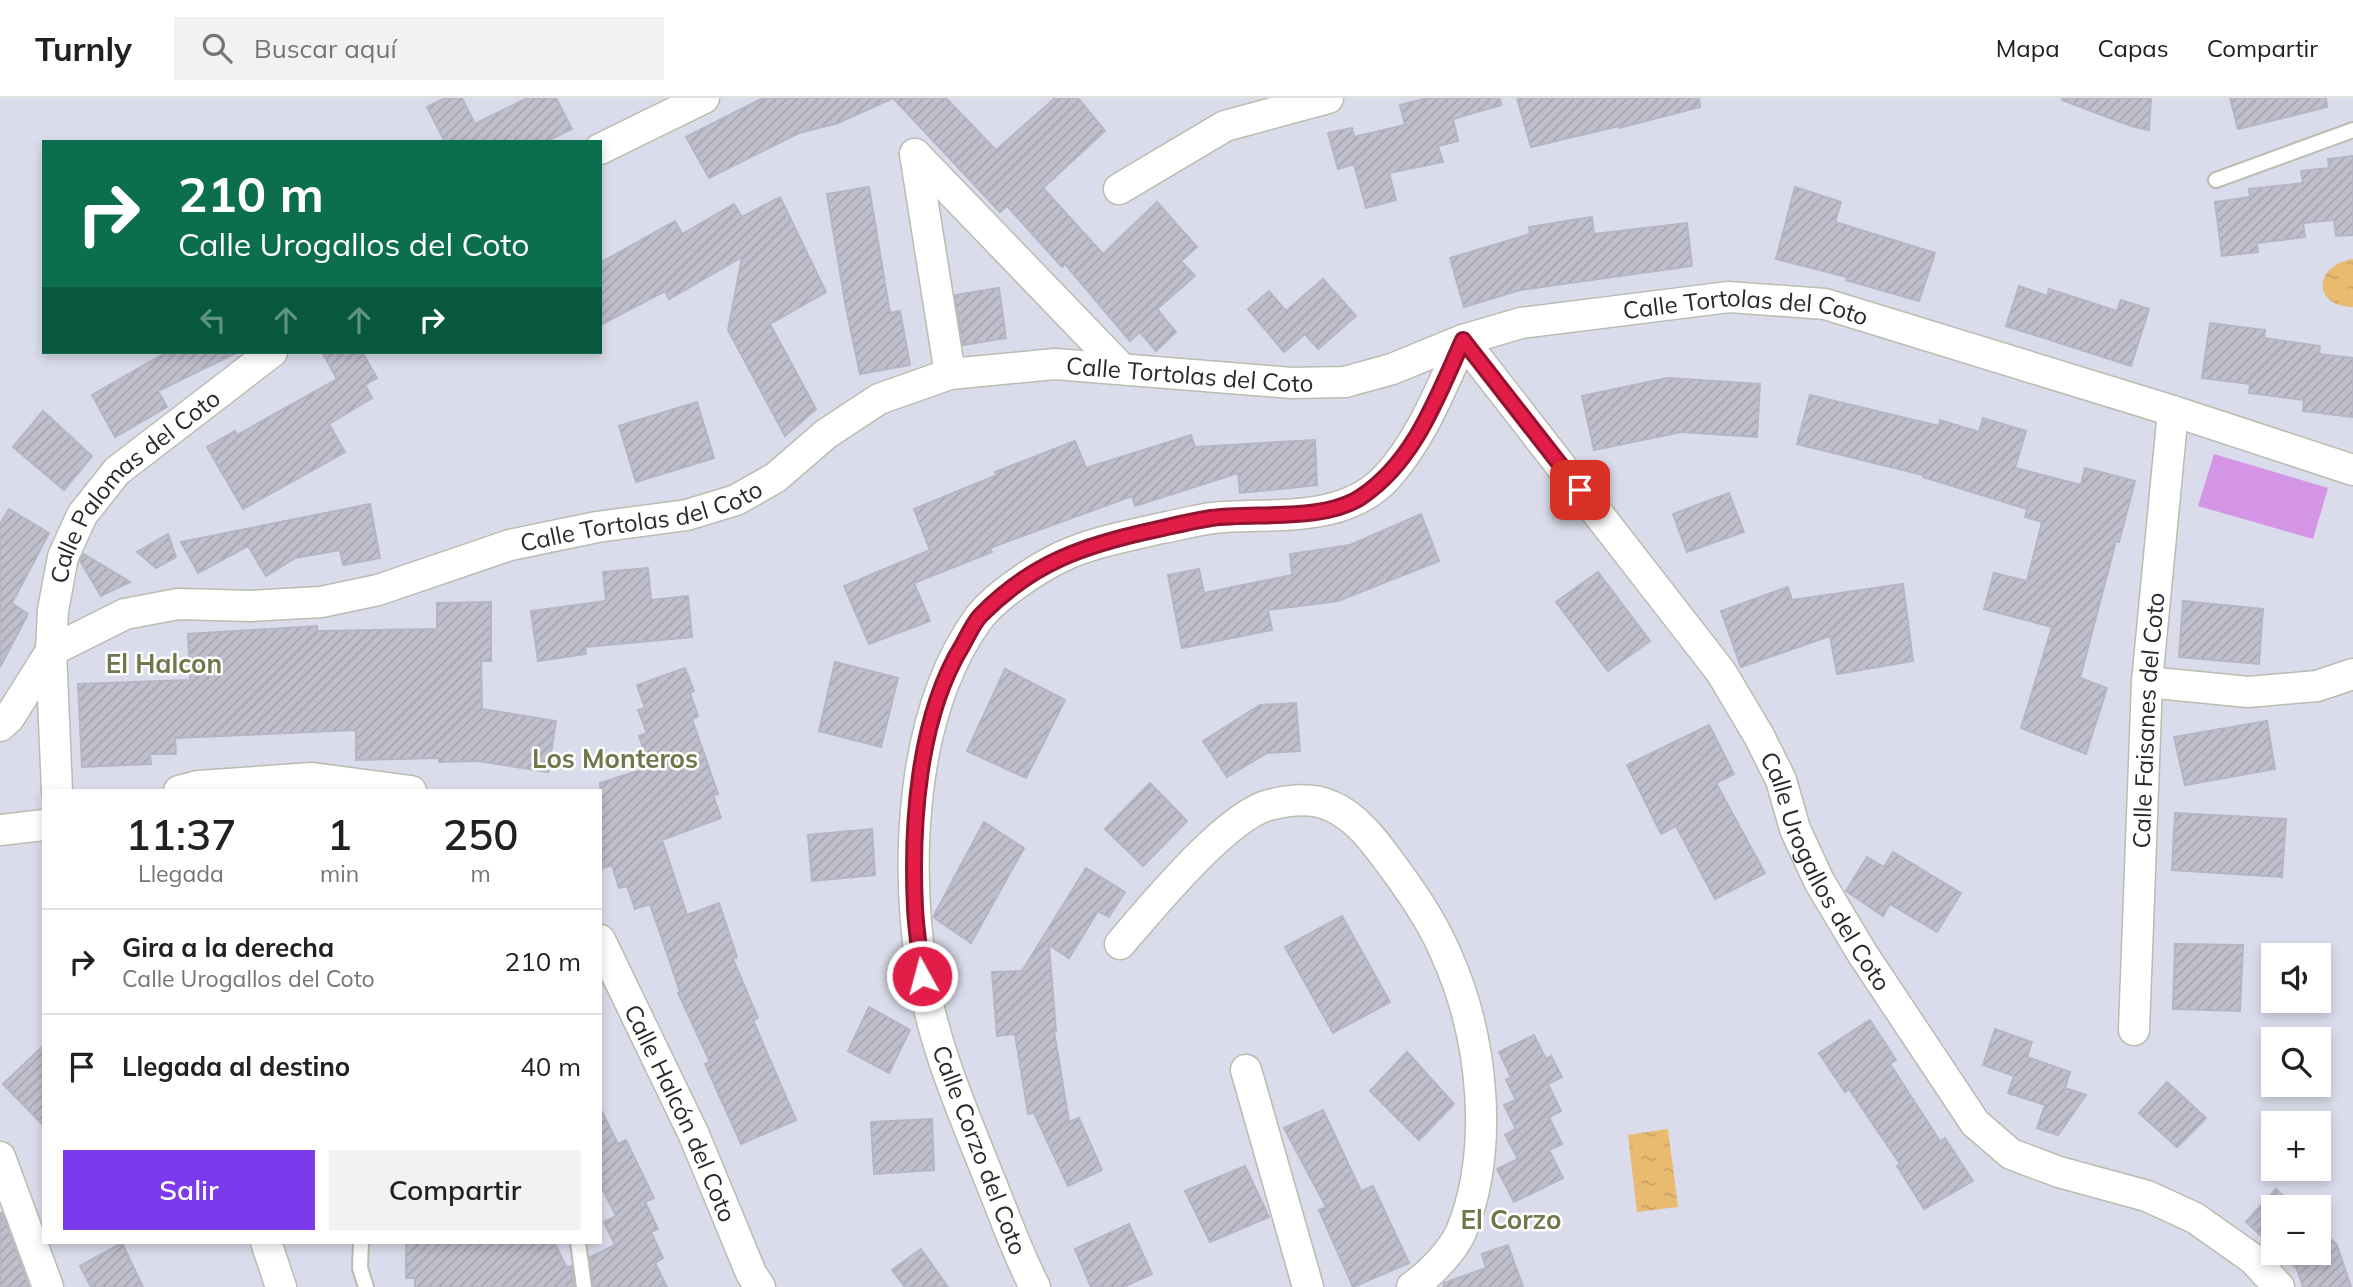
<!DOCTYPE html>
<html lang="es">
<head>
<meta charset="utf-8">
<style>
	:root { --surface:#fff; --page:#f2f2f2; --text:#202124; --muted:#757577; --line:#e0e0e0; --accent:#7c3aed }
	body { margin:0; font-family:Mulish,sans-serif; background:var(--page); color:var(--text); height:100vh; display:flex; flex-direction:column; font-size:26px; white-space:nowrap }
	* { box-sizing:border-box; margin:0 }
	p { font-size:23px; color:var(--muted) }
	.icon { flex:none; width:38px; height:38px; fill:none; stroke:currentColor; stroke-width:2; stroke-linecap:round; stroke-linejoin:round }
	.map { position:relative; flex:1; overflow:hidden }
	.panel { position:absolute; left:42px; top:691px; width:560px; height:455px; display:flex; flex-direction:column; background:var(--surface); border-radius:0px; box-shadow:0 4px 10px #0003 }
	.panel>* { flex:none }
	.guide { position:absolute; left:42px; top:42px; width:560px; height:214px; border-radius:0px; box-shadow:0 4px 10px #0003; background:#0b6e4f; color:#fff; overflow:hidden }
	.tools { position:absolute; left:2261px; top:845px; display:grid; gap:14px }
	.tools a { display:grid; place-items:center; width:70px; height:70px; border-radius:0px; background:var(--surface); box-shadow:0 4px 10px #0003; font-size:35px }
	.pin { position:absolute; display:grid; place-items:center; width:60px; height:60px; color:#fff; margin:-30px; border-radius:14px; box-shadow:0 4px 10px #0006 }
	.me { position:absolute; width:77px; margin:-38px; rotate:353deg; stroke-linejoin:round; filter:drop-shadow(0 0 5px #0008) }
	.turn { display:flex; align-items:center; gap:24px; height:147px; padding:0 21px; font-size:32px }
	.turn .icon { width:91px; height:91px; stroke-width:2.5 }
	.turn b { display:block; font-size:49px; line-height:60px }
	.lanes { display:flex; align-items:center; height:66px; padding:0 21px; background:#0003; justify-content:center; gap:35px; direction:ltr }
	.lanes .off { opacity:.35 }
	.eta { display:flex; justify-content:space-evenly; align-items:center; height:119px; text-align:center }
	.eta b { font-size:42px; font-weight:600; line-height:49px }
	.button { display:flex; gap:14px; margin-top:auto; padding:14px 21px }
	.button a { flex:1; height:80px; border-radius:0px; background:var(--accent); color:#fff; font-size:28px; font-weight:600; line-height:80px; text-align:center }
	.button a+a { background:var(--page); color:var(--text) }
	ul { padding:0; list-style:none }
	li { display:flex; align-items:center; gap:21px; height:105px; padding:0 21px; border-top:2px solid var(--line) }
	li div { flex:1 }
	li b { display:block; font-size:26px }
	li em { font-style:normal }
	header { display:flex; align-items:center; gap:42px; box-sizing:border-box; height:98px; padding:0 35px; background:var(--surface); border-bottom:2px solid var(--line) }
	header strong { font-size:33px }
	nav { display:flex; gap:38px; margin-inline-start:auto; font-size:24px }
	.search { width:490px; height:63px; background:var(--page); display:flex; align-items:center; gap:18px; box-sizing:border-box; padding:0 24px; border-radius:0px; color:var(--muted); font-size:26px }
	.map>svg:first-child { display:block }
</style>
</head>
<body>
<header>
<strong>Turnly</strong>
<div class="search"><svg class="icon" aria-label="search" viewBox="0 0 24 24"><circle cx="10" cy="10" r="6"/><path d="M15 15l6 6"/></svg>Buscar aquí</div>
<nav><a>Mapa</a><a>Capas</a><a>Compartir</a></nav>
</header>
<div class="map">
<svg width="2353" height="1189" viewBox="0 0 2353 1189">
	<defs>
		<pattern id="water-ripples" width="26" height="14" patternUnits="userSpaceOnUse" patternTransform="scale(1.75)"><rect width="26" height="14" fill="#e9bb71"/><path d="M2 4q2-2 4 0t4 0M15 11q2-2 4 0t4 0" fill="none" stroke="#c8a162"/></pattern>
		<pattern id="building-hatch" width="6" height="6" patternUnits="userSpaceOnUse" patternTransform="scale(1.75)"><rect width="6" height="6" fill="#c0c0cd"/><path d="M-1 1l2-2M0 6l6-6M5 7l2-2" fill="none" stroke="#a5a5b0"/></pattern>
	</defs>
	<rect width="100%" height="100%" fill="#dbdceb"/>
	<polygon fill="#d495e6" points="2214,356 2328,390 2313,441 2198,408"/>
	<g fill="url(#water-ripples)">
		<path d="M 2353,161 L 2353,209 C 2311,208 2314,167 2353,161 Z"/>
		<polygon points="1668,1031 1678,1109 1637,1114 1628,1037"/>
	</g>
	<g fill="url(#building-hatch)" stroke="#b5b5c6" stroke-width="2">
		<polygon points="445,0 462,0 475,26 527,0 556,0 572,31 545,44 440,44 444,42 427,9"/>
		<polygon points="763,0 946,0 996,52 1055,0 1078,0 1105,33 1043,90 1103,156 1157,104 1197,149 1181,163 1195,178 1157,211 1176,234 1156,253 1140,234 1130,243 1065,166 1062,169 1007,108 1000,114 893,0 838,25 799,35 709,80 686,39"/>
		<polygon points="1428,0 1500,0 1501,7 1453,21 1458,43 1438,48 1443,64 1389,75 1396,102 1366,110 1354,66 1338,71 1328,35 1352,30 1354,39 1405,27 1400,7"/>
		<polygon points="1517,0 1699,0 1700,9 1619,30 1619,28 1531,49"/>
		<polygon points="2062,0 2151,0 2149,32 2131,28 2062,2"/>
		<polygon points="2230,0 2326,0 2327,9 2238,31"/>
		<polygon points="2353,58 2353,137 2336,138 2334,122 2303,125 2305,139 2257,145 2258,154 2222,158 2215,104 2250,99 2249,91 2303,85 2301,73 2329,70 2328,61"/>
		<polygon points="869,89 890,215 900,213 910,267 860,276 846,210 827,96"/>
		<polygon points="1795,89 1841,104 1835,124 1935,155 1919,203 1846,182 1847,179 1776,161"/>
		<polygon points="780,99 826,194 770,226 816,311 785,338 728,232 742,159 669,201 665,193 600,227 600,165 675,123 682,136 734,106 742,119"/>
		<polygon points="1592,119 1594,136 1687,125 1692,168 1520,192 1464,209 1450,160 1530,136 1529,129"/>
		<polygon points="1323,181 1356,218 1318,251 1305,236 1284,254 1248,211 1269,193 1286,213"/>
		<polygon points="2019,188 2047,198 2049,191 2117,213 2121,202 2149,211 2131,268 2006,228"/>
		<polygon points="999,190 1006,240 963,247 955,197"/>
		<polygon points="2210,225 2265,232 2264,240 2320,248 2319,256 2353,260 2353,319 2303,313 2304,302 2249,295 2250,286 2202,280"/>
		<polygon points="167,254 238,254 158,293 167,309 115,339 92,297"/>
		<polygon points="322,254 362,254 377,280 365,287 372,300 329,326 345,354 243,411 207,349 235,333 237,337 337,281"/>
		<polygon points="1667,280 1760,286 1757,339 1681,334 1594,352 1582,298"/>
		<polygon points="1810,297 1939,328 1940,322 1979,334 1983,320 2026,333 2015,370 2081,387 2085,370 2135,383 2119,444 2116,443 2080,580 2107,590 2086,656 2021,630 2052,529 1984,511 1994,475 2027,483 2042,424 2025,419 2027,411 1923,379 1923,377 1797,346"/>
		<polygon points="697,304 714,360 636,384 619,328"/>
		<polygon points="43,313 92,358 64,392 13,349"/>
		<polygon points="1191,337 1195,349 1315,342 1317,387 1240,395 1238,375 1135,408 1132,398 990,450 992,454 914,485 930,523 869,546 844,488 930,452 914,411 997,377 995,374 1075,343 1086,370"/>
		<polygon points="1729,395 1744,434 1687,454 1673,416"/>
		<polygon points="370,406 380,460 343,467 340,452 295,460 266,478 248,448 198,475 181,444"/>
		<polygon points="9,411 49,435 12,505 28,516 0,569 0,426"/>
		<polygon points="1421,416 1439,463 1338,503 1268,512 1272,532 1182,550 1168,477 1199,471 1204,495 1292,477 1290,456 1350,447"/>
		<polygon points="168,436 176,459 156,470 137,454"/>
		<polygon points="84,456 130,484 101,498 80,463"/>
		<polygon points="648,470 651,502 688,498 692,539 585,549 586,556 538,563 531,513 606,503 603,474"/>
		<polygon points="1598,474 1650,543 1608,573 1556,504"/>
		<polygon points="1903,486 1913,563 1837,576 1830,538 1741,569 1721,513 1788,489 1792,502"/>
		<polygon points="2183,503 2263,511 2259,566 2179,559"/>
		<polygon points="491,504 491,563 481,563 482,611 556,623 548,674 478,663 439,664 439,660 356,662 356,632 175,640 176,656 150,656 151,666 82,669 78,586 190,582 188,536 317,528 317,533 437,531 437,505"/>
		<polygon points="835,564 898,580 881,649 819,633"/>
		<polygon points="685,570 694,593 690,595 698,618 692,621 718,696 713,697 721,720 662,742 687,817 719,805 737,859 733,861 758,920 753,922 796,1022 741,1046 705,966 710,964 678,895 680,894 650,806 635,811 627,788 619,790 612,767 600,771 600,685 650,669 639,638 647,635 638,612 645,610 637,587"/>
		<polygon points="1005,571 1065,602 1026,680 967,653"/>
		<polygon points="1296,605 1300,653 1267,655 1227,679 1203,643 1260,607"/>
		<polygon points="2267,623 2275,671 2185,687 2174,639"/>
		<polygon points="1709,627 1734,676 1716,685 1765,775 1715,801 1676,728 1661,736 1627,667"/>
		<polygon points="1150,685 1187,723 1143,768 1105,731"/>
		<polygon points="2175,715 2286,721 2282,779 2172,772"/>
		<polygon points="984,724 1024,750 971,845 933,819"/>
		<polygon points="872,731 875,777 812,783 808,737"/>
		<polygon points="1893,754 1961,795 1937,834 1890,806 1883,818 1846,793 1867,759 1884,769"/>
		<polygon points="1086,770 1125,794 1109,819 1098,813 1069,860 1049,847 1056,933 1054,933 1069,1024 1079,1020 1102,1072 1068,1088 1034,1015 1028,1016 1015,936 997,938 992,874 1022,873"/>
		<polygon points="1342,818 1390,904 1333,935 1285,849"/>
		<polygon points="2175,846 2243,847 2240,913 2173,911"/>
		<polygon points="869,909 910,932 889,975 848,953"/>
		<polygon points="1870,922 1896,962 1890,966 1940,1043 1945,1040 1973,1083 1924,1111 1897,1068 1900,1066 1849,991 1845,994 1819,955"/>
		<polygon points="1995,931 2032,944 2027,959 2070,974 2065,990 2086,997 2058,1037 2037,1030 2045,1007 2008,995 2014,978 1983,967"/>
		<polygon points="1534,937 1546,961 1551,958 1562,979 1548,986 1561,1013 1549,1019 1562,1046 1549,1052 1563,1080 1514,1104 1497,1071 1518,1061 1505,1037 1516,1031 1504,1007 1516,1002 1506,982 1511,979 1499,954"/>
		<polygon points="44,947 44,1028 3,986"/>
		<polygon points="1407,954 1454,1006 1419,1042 1370,993"/>
		<polygon points="2167,984 2206,1020 2177,1049 2139,1015"/>
		<polygon points="600,1010 618,1046 626,1042 654,1100 645,1104 658,1131 651,1134 663,1160 655,1165 667,1189 593,1189 590,1159 615,1147 604,1124 616,1118 600,1086"/>
		<polygon points="1323,1012 1361,1093 1373,1088 1409,1165 1353,1189 1319,1112 1326,1109 1284,1030"/>
		<polygon points="932,1021 934,1072 874,1076 871,1024"/>
		<polygon points="1245,1068 1269,1119 1210,1144 1185,1093"/>
		<polygon points="2276,1091 2296,1110 2273,1110 2273,1149 2246,1124"/>
		<polygon points="0,1115 2,1115 29,1189 0,1189"/>
		<polygon points="1129,1126 1152,1176 1123,1189 1091,1189 1075,1151"/>
		<polygon points="2319,1130 2337,1147 2351,1189 2303,1189 2297,1171 2280,1155 2319,1155"/>
		<polygon points="406,1144 554,1144 567,1170 571,1168 574,1189 415,1189 415,1180 406,1180"/>
		<polygon points="122,1145 143,1189 91,1189 80,1168"/>
		<polygon points="1508,1147 1523,1189 1443,1189 1444,1185 1486,1170 1482,1156"/>
		<polygon points="921,1151 948,1189 905,1189 892,1172"/>
	</g>
	<g fill="none" stroke-linecap="round" stroke-linejoin="round">
		<g stroke="#babcaf" stroke-width="18">
			<g id="service">
				<polyline points="2216,82 2353,32"/>
				<polyline points="361,1144 360,1170 366,1189"/>
				<polyline points="578,1144 584,1189"/>
			</g>
		</g>
		<g stroke="#babcaf" stroke-width="33">
			<g id="minor">
				<polyline points="600,51 704,0"/>
				<polyline points="915,56 1122,271"/>
				<polyline points="915,56 950,276"/>
				<polyline points="1119,91 1225,28 1328,0"/>
				<path id="s1" d="M 51,553 L 125,516 L 178,506 L 251,508 L 321,504 L 378,492 L 510,447 L 597,429 L 687,417 L 736,402 L 775,380 L 826,336 L 879,301 L 950,276 L 1055,266 L 1292,285 L 1345,284 L 1392,271 L 1463,242 L 1521,225 L 1729,199 L 1825,206 L 2173,313 L 2353,372"/>
				<polyline points="2147,584 2248,594 2317,588 2353,576"/>
				<polyline points="0,628 9,620 51,553"/>
				<path id="s2" d="M 57,693 L 51,553 L 53,512 L 63,459 L 82,417 L 117,373 L 272,254"/>
				<polyline points="179,693 198,688 312,680 411,693"/>
				<polyline points="0,732 44,727"/>
				<path id="s3" d="M 600,842 L 694,1037 L 751,1175 L 760,1189"/>
				<path d="M 1120,846 C 1151,810 1226,718 1269,707 C 1289,702 1312,699 1331,708 C 1358,719 1378,748 1394,770 C 1414,797 1433,825 1446,856 C 1483,938 1495,1050 1461,1134 C 1452,1154 1430,1176 1412,1189"/>
				<path id="s4" d="M 2134,932 L 2147,584 L 2173,313"/>
				<polyline points="1246,972 1308,1189"/>
				<polyline points="0,1059 48,1189"/>
				<polyline points="266,1144 281,1189"/>
				<path id="s5" d="M 1035,1189 C 1017,1155 1004,1116 989,1080 C 963,1014 933,947 922,875 C 905,764 910,616 978,521 C 994,499 1036,471 1061,459 C 1093,444 1128,438 1162,430 C 1179,427 1196,422 1213,420 C 1271,414 1343,427 1387,379 C 1422,340 1441,290 1463,242 L 1721,574 L 1759,638 L 1781,682 L 1795,731 L 1819,783 L 1862,855 L 1975,1025 L 2011,1056 L 2059,1074 L 2147,1098 L 2195,1120 L 2253,1161 L 2279,1189"/>
			</g>
		</g>
		<use href="#service" stroke="#fff" stroke-width="14"/>
		<use href="#minor" stroke="#fff" stroke-width="30"/>
	</g>
	<g fill="none" stroke-linecap="round" stroke-linejoin="round">
		<g stroke="#92132f" stroke-width="18">
			<path id="route" d="M 922,878 C 920,855 916,832 915,810 C 911,727 918,620 962,548 C 968,538 973,525 981,517 C 1032,465 1084,447 1154,432 C 1172,428 1192,423 1211,420 C 1254,414 1324,424 1361,399 C 1415,363 1437,299 1463,242 L 1580,392"/>
		</g>
		<use href="#route" stroke="#e11d48" stroke-width="12"/>
	</g>
	<g text-anchor="middle" dominant-baseline="central" stroke-width="5" stroke-linejoin="round" paint-order="stroke">
		<g font-size="24" fill="#292929" stroke="#fff">
			<text stroke="none"><textPath href="#s1" startOffset="1768">Calle Tortolas del Coto</textPath></text>
			<text stroke="none"><textPath href="#s1" startOffset="1200">Calle Tortolas del Coto</textPath></text>
			<text stroke="none"><textPath href="#s2" startOffset="336">Calle Palomas del Coto</textPath></text>
			<text stroke="none"><textPath href="#s1" startOffset="612">Calle Tortolas del Coto</textPath></text>
			<text stroke="none"><textPath href="#s4" startOffset="310">Calle Faisanes del Coto</textPath></text>
			<text stroke="none"><textPath href="#s5" startOffset="1950">Calle Urogallos del Coto</textPath></text>
			<text stroke="none"><textPath href="#s3" startOffset="191">Calle Halcón del Coto</textPath></text>
			<text transform="translate(980 1052) rotate(69)">Calle Corzo del Coto</text>
		</g>
		<g font-size="26" font-weight="bold" fill="#70774b" stroke="#fff">
			<text x="164" y="565">El Halcon</text>
			<text x="615" y="660">Los Monteros</text>
			<text x="1511" y="1121">El Corzo</text>
		</g>
	</g>
</svg>
<div class="tools">
<a><svg class="icon" aria-label="sound" viewBox="0 0 24 24"><path d="M4 9h4l5-4v14l-5-4H4zM17 9q2 3 0 6"/></svg></a>
<a><svg class="icon" aria-label="search" viewBox="0 0 24 24"><circle cx="10" cy="10" r="6"/><path d="M15 15l6 6"/></svg></a>
<a>+</a>
<a>−</a>
</div>
<div class="pin" style="left:1580px;top:392px;background:#d93025"><svg class="icon" aria-label="arrive" viewBox="0 0 24 24"><path d="M6 21V4h12l-3 4 3 4H6"/></svg></div>
<svg class="me" style="left:922px;top:878px" viewBox="-20 -20 40 40"><circle r="17" fill="#e11d48" stroke="#fff" stroke-width="3"/><path d="M0-11L8 9 0 5-8 9z" fill="#fff"/></svg>
<div class="guide">
<div class="turn"><svg class="icon" aria-label="right" viewBox="0 0 24 24"><path d="M7 20v-9h11M14 6l5 5-5 5"/></svg><div><b>210 m</b>Calle Urogallos del Coto</div></div>
<div class="lanes"><svg class="icon off" aria-label="left" viewBox="0 0 24 24"><path d="M17 20v-9H6M10 6l-5 5 5 5"/></svg><svg class="icon off" aria-label="ahead" viewBox="0 0 24 24"><path d="M12 20V5M6 11l6-6 6 6"/></svg><svg class="icon off" aria-label="ahead" viewBox="0 0 24 24"><path d="M12 20V5M6 11l6-6 6 6"/></svg><svg class="icon" aria-label="right" viewBox="0 0 24 24"><path d="M7 20v-9h11M14 6l5 5-5 5"/></svg></div>
</div>
<section class="panel">
<div class="eta">
<div><b>11:37</b><p>Llegada</p></div>
<div><b>1</b><p>min</p></div>
<div><b>250</b><p>m</p></div>
</div>
<ul>
<li><svg class="icon" aria-label="right" viewBox="0 0 24 24"><path d="M7 20v-9h11M14 6l5 5-5 5"/></svg><div><b>Gira a la derecha</b><p>Calle Urogallos del Coto</p></div><em>210 m</em></li>
<li><svg class="icon" aria-label="arrive" viewBox="0 0 24 24"><path d="M6 21V4h12l-3 4 3 4H6"/></svg><div><b>Llegada al destino</b></div><em>40 m</em></li>
</ul>
<div class="button"><a>Salir</a><a>Compartir</a></div>
</section>
</div>
</body>
</html>
